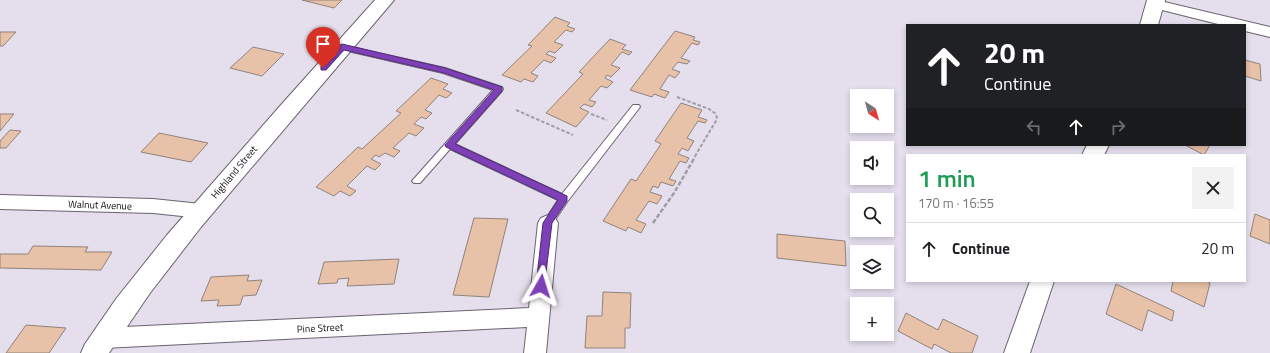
<!DOCTYPE html>
<html lang="en">
<head>
<meta charset="utf-8">
<style>
	:root { --surface:#fff; --page:#f2f2f2; --text:#202124; --muted:#757577; --line:#e0e0e0 }
	body { margin:0; font-family:"Titillium Web",sans-serif; background:var(--page); color:var(--text); height:100vh; display:flex; flex-direction:column; font-size:15px; white-space:nowrap }
	* { box-sizing:border-box; margin:0 }
	p { font-size:13px; color:var(--muted) }
	.icon { flex:none; width:22px; height:22px; fill:none; stroke:currentColor; stroke-width:2; stroke-linecap:round; stroke-linejoin:round }
	.map { position:relative; flex:1; overflow:hidden }
	.side { position:absolute; left:906px; top:154px; width:340px; height:128px; display:flex; flex-direction:column; background:var(--surface); border-radius:0px; box-shadow:0 2px 6px #0003 }
	.side>* { flex:none }
	.hud { position:absolute; left:906px; top:24px; width:340px; height:122px; border-radius:0px; box-shadow:0 2px 6px #0003; background:#202124; color:#fff; overflow:hidden }
	.needle { width:26px; rotate:143deg }
	.controls { position:absolute; left:850px; top:89px; display:grid; gap:8px }
	.controls a { display:grid; place-items:center; width:44px; height:44px; border-radius:0px; background:var(--surface); box-shadow:0 2px 6px #0003; font-size:20px }
	.pin { position:absolute; display:grid; place-items:center; width:34px; height:34px; color:#fff; margin:-41px -17px; border-radius:50% 50% 50% 0; rotate:-45deg; box-shadow:0 0 4px #0007 }
	.pin .icon { rotate:45deg }
	.me { position:absolute; width:44px; margin:-22px; rotate:6deg; stroke-linejoin:round; filter:drop-shadow(0 0 3px #0008) }
	.turn { display:flex; align-items:center; gap:14px; height:84px; padding:0 12px; font-size:18px }
	.turn .icon { width:52px; height:52px; stroke-width:2.5 }
	.turn b { display:block; font-size:28px; line-height:34px }
	.lanes { display:flex; align-items:center; height:38px; padding:0 12px; background:#0003; justify-content:center; gap:20px; direction:ltr }
	.lanes .off { opacity:.35 }
	.round { display:grid; place-items:center; flex:none; width:42px; height:42px; border-radius:0px; background:var(--page) }
	.headline { display:flex; align-items:center; justify-content:space-between; height:68px; padding:0 12px }
	h1 { font-size:24px; font-weight:600; line-height:30px; color:#1e9e55 }
	ul { padding:0; list-style:none }
	li { display:flex; align-items:center; gap:12px; height:52px; padding:0 12px; border-top:1px solid var(--line) }
	li div { flex:1 }
	li b { display:block; font-size:15px }
	li em { font-style:normal }
	.map>svg:first-child { display:block }
</style>
</head>
<body>
<div class="map">
<svg width="1270" height="353" viewBox="0 0 1270 353">
	<rect width="100%" height="100%" fill="#e4deed"/>
	<g fill="#e7c1a8" stroke="#91837b">
		<polygon points="302,0 342,0 334,8"/>
		<polygon points="555,17 570,23 567,26 575,29 572,32 566,30 554,42 563,45 555,53 549,51 546,54 556,58 551,63 544,60 531,73 538,76 533,82 524,79 521,82 502,75 532,46 528,45"/>
		<polygon points="675,31 695,37 693,40 700,42 698,45 692,43 681,58 690,61 687,64 678,62 672,69 680,72 675,78 669,75 660,89 669,92 665,98 654,94 652,97 630,90"/>
		<polygon points="0,32 16,32 3,46 0,46"/>
		<polygon points="610,39 626,45 622,49 632,52 629,55 622,52 611,65 620,68 611,77 607,75 605,78 613,82 607,88 601,86 589,100 596,102 592,107 584,104 580,108 589,112 576,127 546,113 583,74 579,72"/>
		<polygon points="253,47 284,54 262,76 230,68"/>
		<polygon points="1245,60 1260,64 1261,81 1245,76"/>
		<polygon points="431,78 448,84 443,89 452,93 446,98 439,95 425,110 432,113 426,119 421,117 414,124 424,128 416,136 409,133 393,148 400,151 394,157 385,153 379,157 376,155 371,159 381,164 375,170 367,166 347,186 356,191 350,196 340,191 334,196 316,187 358,147 362,149 401,113 396,111"/>
		<polygon points="681,103 702,110 698,117 707,120 705,123 698,121 687,138 694,141 688,151 682,148 678,154 689,158 686,163 680,161 669,179 676,181 673,186 661,182 658,188 653,186 650,192 662,196 657,204 649,201 636,220 646,224 641,233 628,227 626,231 603,221 631,179 636,181 661,144 655,141"/>
		<polygon points="0,114 14,114 0,131"/>
		<polygon points="10,130 21,131 6,148 0,148 0,141"/>
		<polygon points="159,133 208,143 191,162 141,152"/>
		<polygon points="1185,145 1210,145 1204,155"/>
		<polygon points="1255,214 1270,220 1270,244 1250,236"/>
		<polygon points="474,218 508,219 489,297 453,295"/>
		<polygon points="777,234 845,241 846,266 777,258"/>
		<polygon points="33,246 88,247 85,252 112,252 101,270 0,268 0,254 28,254"/>
		<polygon points="399,259 394,284 347,286 349,278 338,279 337,283 318,284 324,262"/>
		<polygon points="249,275 247,281 262,280 256,295 243,296 240,305 217,306 219,300 201,301 211,277"/>
		<polygon points="1173,281 1206,281 1210,283 1204,307 1171,291"/>
		<polygon points="1116,284 1174,311 1172,321 1148,310 1142,331 1106,314"/>
		<polygon points="603,292 631,293 630,328 625,328 625,348 585,348 587,316 602,316"/>
		<polygon points="906,313 938,330 943,319 978,336 972,353 951,353 934,344 932,349 898,331"/>
		<polygon points="26,325 66,328 49,353 6,353"/>
	</g>
	<g fill="none" stroke-linecap="round" stroke-linejoin="round">
		<g stroke="#696370" stroke-width="2">
			<polygon id="service" points="339,45 342,45 445,68 502,87 503,89 502,91 455,144 562,194 633,105 639,105 640,107 567,202 551,226 548,227 545,226 543,223 558,200 450,149 420,183 414,183 412,181 493,90 443,73 339,49"/>
		</g>
		<g stroke="#696370" stroke-width="2">
			<g id="minor">
				<polygon points="1156,0 1270,27 1270,37 1245,31 1245,25 1222,25 1150,7 1148,4 1150,1"/>
				<polygon points="0,195 153,199 201,204 208,206 210,211 208,216 201,218 153,213 0,209"/>
				<polygon points="548,215 555,218 558,223 546,353 524,353 527,327 103,348 95,345 92,338 95,331 103,328 529,308 538,223 541,218"/>
			</g>
		</g>
		<g stroke="#696370" stroke-width="2">
			<g id="tertiary">
				<polygon points="1147,0 1165,0 1158,25 1140,25"/>
				<polygon points="1087,145 1109,145 1104,155 1082,155"/>
				<polygon points="1030,281 1054,281 1030,353 1004,353"/>
			</g>
		</g>
		<g stroke="#696370" stroke-width="2">
			<polygon id="trunk" points="375,0 394,0 201,227 150,293 109,353 81,353 85,344 116,299 167,235 280,106"/>
		</g>
		<g stroke="#a09ca7" stroke-width="2" stroke-dasharray="3.5 2" stroke-linecap="butt">
			<polyline points="677,97 709,109 716,114 717,119 694,158"/>
			<polyline points="516,110 573,135"/>
			<polyline points="591,114 607,120"/>
		</g>
		<polyline stroke="#a09ca7" stroke-width="2.5" stroke-dasharray="4.5 2" stroke-linecap="butt" points="653,223 674,193 695,157"/>
		<use href="#service" fill="#fff" fill-rule="evenodd"/>
		<use href="#minor" fill="#fff" fill-rule="evenodd"/>
		<use href="#tertiary" fill="#fff" fill-rule="evenodd"/>
		<use href="#trunk" fill="#fff" fill-rule="evenodd"/>
	</g>
	<polygon fill="#7d40b6" stroke="#512a76" points="342,44 445,68 502,87 502,91 455,144 567,196 567,201 552,223 544,289 537,289 536,286 543,223 558,200 446,147 445,145 494,90 444,73 344,50 326,70 321,70 321,66 340,45"/>
	<g text-anchor="middle" dominant-baseline="central" stroke-width="4" stroke-linejoin="round" paint-order="stroke">
		<g font-size="10" fill="#0c0a0f" stroke="#fff">
			<text transform="translate(234 172) rotate(-50)">Highland Street</text>
			<text transform="translate(100 205) rotate(2)">Walnut Avenue</text>
			<text transform="translate(320 328) rotate(-3)">Pine Street</text>
		</g>
	</g>
</svg>
<div class="controls">
<a><svg class="needle" viewBox="-14 -14 28 28"><path d="M0-13l5 13h-10z" fill="#e53935"/><path d="M0 13l5-13h-10z" fill="#757577"/></svg></a>
<a><svg class="icon" aria-label="sound" viewBox="0 0 24 24"><path d="M4 9h4l5-4v14l-5-4H4zM17 9q2 3 0 6"/></svg></a>
<a><svg class="icon" aria-label="search" viewBox="0 0 24 24"><circle cx="10" cy="10" r="6"/><path d="M15 15l6 6"/></svg></a>
<a><svg class="icon" aria-label="layers" viewBox="0 0 24 24"><path d="M12 4l9 5-9 5-9-5zM3 14l9 5 9-5"/></svg></a>
<a>+</a>
</div>
<div class="pin" style="left:323px;top:68px;background:#d93025"><svg class="icon" aria-label="arrive" viewBox="0 0 24 24"><path d="M6 21V4h12l-3 4 3 4H6"/></svg></div>
<svg class="me" style="left:541px;top:286px" viewBox="-20 -20 40 40"><path d="M0-17L14 15 0 8-14 15z" fill="#7d40b6" stroke="#fff" stroke-width="4"/></svg>
<div class="hud">
<div class="turn"><svg class="icon" aria-label="ahead" viewBox="0 0 24 24"><path d="M12 20V5M6 11l6-6 6 6"/></svg><div><b>20 m</b>Continue</div></div>
<div class="lanes"><svg class="icon off" aria-label="left" viewBox="0 0 24 24"><path d="M17 20v-9H6M10 6l-5 5 5 5"/></svg><svg class="icon" aria-label="ahead" viewBox="0 0 24 24"><path d="M12 20V5M6 11l6-6 6 6"/></svg><svg class="icon off" aria-label="right" viewBox="0 0 24 24"><path d="M7 20v-9h11M14 6l5 5-5 5"/></svg></div>
</div>
<section class="side">
<div class="headline"><div><h1>1 min</h1><p>170 m · 16:55</p></div><a class="round"><svg class="icon" aria-label="close" viewBox="0 0 24 24"><path d="M6 6l12 12M18 6L6 18"/></svg></a></div>
<ul>
<li><svg class="icon" aria-label="ahead" viewBox="0 0 24 24"><path d="M12 20V5M6 11l6-6 6 6"/></svg><div><b>Continue</b></div><em>20 m</em></li>
</ul>
</section>
</div>
</body>
</html>
